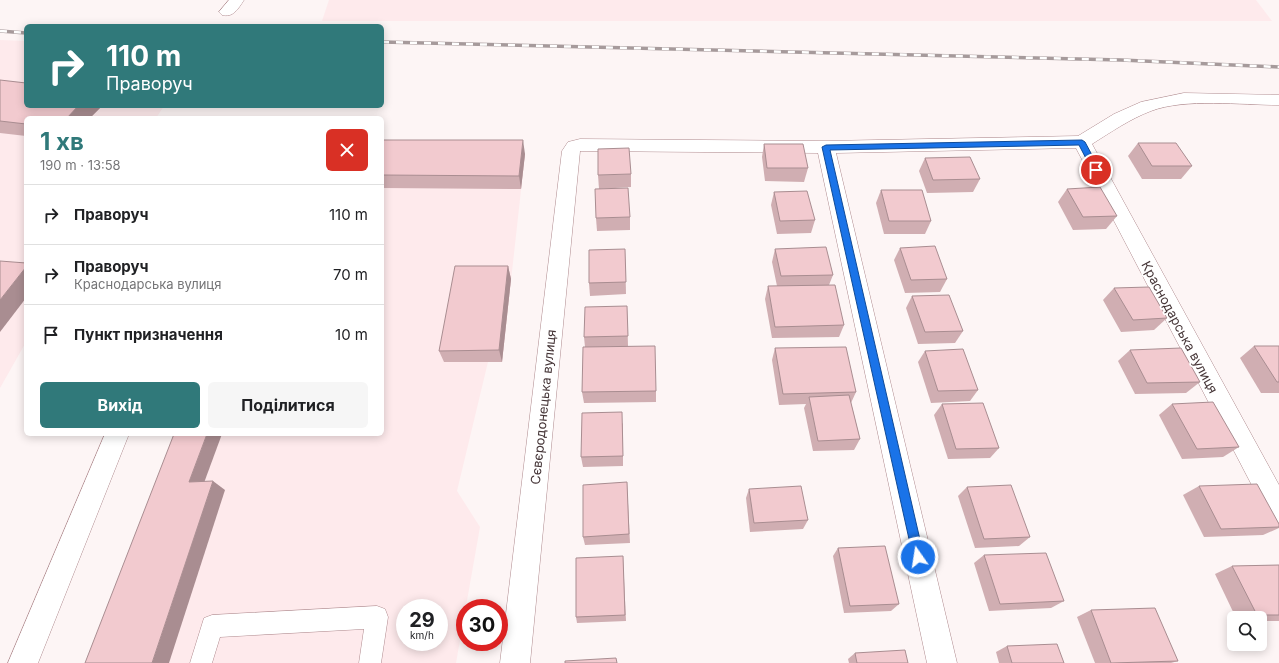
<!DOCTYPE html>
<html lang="uk">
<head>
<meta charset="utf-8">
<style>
	:root { --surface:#fff; --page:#f6f6f6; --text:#202124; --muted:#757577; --line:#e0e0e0; --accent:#30797a }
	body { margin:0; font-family:Inter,sans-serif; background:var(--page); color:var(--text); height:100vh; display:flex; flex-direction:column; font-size:15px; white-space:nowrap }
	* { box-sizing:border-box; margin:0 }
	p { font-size:13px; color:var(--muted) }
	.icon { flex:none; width:22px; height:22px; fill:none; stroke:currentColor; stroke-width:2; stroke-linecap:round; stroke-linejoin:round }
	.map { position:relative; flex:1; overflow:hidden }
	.details { position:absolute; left:24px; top:116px; width:360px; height:320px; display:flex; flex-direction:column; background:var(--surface); border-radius:6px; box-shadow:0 2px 10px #0003 }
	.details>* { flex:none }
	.hud { position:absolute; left:24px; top:24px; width:360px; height:84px; border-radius:6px; box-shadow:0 2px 10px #0003; background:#30797a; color:#fff; overflow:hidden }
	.fabs { position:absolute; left:1227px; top:611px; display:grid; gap:8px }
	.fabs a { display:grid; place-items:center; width:40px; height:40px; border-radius:6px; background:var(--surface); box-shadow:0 2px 10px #0003; font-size:20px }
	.speed { position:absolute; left:396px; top:599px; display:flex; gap:8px; font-size:20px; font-weight:700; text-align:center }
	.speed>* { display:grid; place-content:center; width:52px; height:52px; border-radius:50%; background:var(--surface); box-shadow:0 2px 10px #0003; line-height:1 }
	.speed small { font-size:10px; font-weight:400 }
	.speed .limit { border:6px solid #d22; background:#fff; color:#111 }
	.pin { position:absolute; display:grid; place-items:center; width:34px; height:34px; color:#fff; margin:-17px; border:2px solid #fff; border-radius:50%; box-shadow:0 1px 4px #0007 }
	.me { position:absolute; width:44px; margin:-22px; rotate:347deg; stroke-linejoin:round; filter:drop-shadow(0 0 3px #0008) }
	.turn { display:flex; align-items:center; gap:14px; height:84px; padding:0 16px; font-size:18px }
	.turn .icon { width:52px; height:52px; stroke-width:2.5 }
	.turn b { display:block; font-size:28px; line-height:34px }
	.round { display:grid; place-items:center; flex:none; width:42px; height:42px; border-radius:6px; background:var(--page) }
	.head { display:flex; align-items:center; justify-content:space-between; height:68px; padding:0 16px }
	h1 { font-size:24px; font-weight:700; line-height:30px; color:var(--accent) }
	.button { display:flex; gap:8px; margin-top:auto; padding:8px 16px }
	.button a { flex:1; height:46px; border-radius:6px; background:var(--accent); color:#fff; font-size:16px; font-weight:700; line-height:46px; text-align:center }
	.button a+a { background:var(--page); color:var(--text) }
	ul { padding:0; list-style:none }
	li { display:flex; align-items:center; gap:12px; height:60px; padding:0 16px; border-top:1px solid var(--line) }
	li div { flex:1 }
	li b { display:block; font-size:15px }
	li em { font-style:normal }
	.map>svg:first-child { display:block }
</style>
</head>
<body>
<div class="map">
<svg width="1279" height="663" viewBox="0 0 1279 663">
	<rect width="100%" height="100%" fill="#fdf5f5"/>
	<g fill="#feeaec" fill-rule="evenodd">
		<polygon points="329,0 1256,0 1272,21 322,21"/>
		<polygon points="0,40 26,41 26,106 164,106 156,118 26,118 26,342 0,388"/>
		<path d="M 382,153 L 525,154 L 502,362 L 488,362 L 457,491 L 480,527 L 456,663 L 104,663 L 190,434 L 382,434 ZM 405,608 L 439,608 L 439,642 L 405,642 Z"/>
	</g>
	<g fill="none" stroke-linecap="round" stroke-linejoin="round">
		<g stroke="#af8a8e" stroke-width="1">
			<polygon id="lane" points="377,606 385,609 388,617 381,663 359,663 364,629 220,637 212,663 190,663 204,618 212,615"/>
		</g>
		<g stroke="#af8a8e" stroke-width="1">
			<g id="street">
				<path d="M 229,0 L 244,0 C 238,9 233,18 222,15 L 219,12 Z"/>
				<path d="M 1184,93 L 1279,95 L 1279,105 C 1241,105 1185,98 1151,111 C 1130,119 1111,132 1092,144 L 1279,485 L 1279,523 L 1270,520 L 1076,148 L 836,153 L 957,663 L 927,663 L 818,153 L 580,151 L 530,663 L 500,663 L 562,151 L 568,142 L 580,139 L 826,141 L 1078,136 L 1114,114 L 1141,102 Z"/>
				<polygon points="105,434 129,434 38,663 8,663"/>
			</g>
		</g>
		<use href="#lane" fill="#fff" fill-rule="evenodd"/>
		<use href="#street" fill="#fff" fill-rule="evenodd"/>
		<g stroke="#a69a9b" stroke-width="3.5">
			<g id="rail">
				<polyline points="0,31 26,33"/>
				<polyline points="382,42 1121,60 1279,67"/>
			</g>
		</g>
		<use href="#rail" stroke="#fff" stroke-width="2.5" stroke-dasharray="7" stroke-linecap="butt"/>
	</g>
	<g fill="#d0aeb2">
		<polygon points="0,80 26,106 102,106 90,118 26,118 26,136 0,133"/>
		<polygon points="382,140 525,154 521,189 382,188"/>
		<polygon points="1138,143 1192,166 1181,179 1142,179 1128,156"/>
		<polygon points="764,144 808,168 804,182 765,181 762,157"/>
		<polygon points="925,158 980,179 973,192 927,193 919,171"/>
		<polygon points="631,174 631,187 599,189 598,175"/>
		<polygon points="1067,189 1117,216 1106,229 1073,230 1058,202"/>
		<polygon points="881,190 931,221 925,234 884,234 876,203"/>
		<polygon points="774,192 815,220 811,233 777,234 771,205"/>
		<polygon points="630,217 630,230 597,231 596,218"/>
		<polygon points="900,248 947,279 940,292 905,293 894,260"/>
		<polygon points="625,249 626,294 590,296 589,283"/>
		<polygon points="775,249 833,275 829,285 844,325 839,337 772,338 765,299 768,286 777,286 772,262"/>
		<polygon points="508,266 511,279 502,362 444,362 439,351"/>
		<polygon points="1114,288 1167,318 1154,330 1121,332 1103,300"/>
		<polygon points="912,296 963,331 955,343 918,344 906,308"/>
		<polygon points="627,306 628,346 656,391 656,402 584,403 582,392 585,347 584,337"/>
		<polygon points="1254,346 1279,346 1279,393 1261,393 1240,358"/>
		<polygon points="775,348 856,392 851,403 860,439 854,450 813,451 804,408 806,404 779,405 772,360"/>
		<polygon points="1130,350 1200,382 1186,393 1135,394 1118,361"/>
		<polygon points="925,351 978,390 970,401 931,403 918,362"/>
		<polygon points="942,404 999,448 990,458 948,459 934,415"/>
		<polygon points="1172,404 1239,447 1223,457 1182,459 1159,415"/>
		<polygon points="623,423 623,466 583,467 581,457"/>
		<polygon points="627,482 630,543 585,545 583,537"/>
		<polygon points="1199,486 1279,524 1279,528 1263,535 1204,537 1183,495"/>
		<polygon points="967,487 1030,537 1019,546 975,548 958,496"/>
		<polygon points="749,489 808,520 803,529 750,532 746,498"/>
		<polygon points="838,548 899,604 891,611 844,613 833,556"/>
		<polygon points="984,555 1064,601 1051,608 989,611 974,563"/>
		<polygon points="623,556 626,621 577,623 576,617"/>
		<polygon points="1279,565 1279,621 1260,621 1260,618 1236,618 1215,574 1232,566"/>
		<polygon points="1091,610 1178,661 1171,663 1095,663 1077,617"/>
		<polygon points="1007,646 1064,663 999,663 996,652"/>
		<polygon points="855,653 908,663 849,663 848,659"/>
	</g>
	<g fill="#a98d91">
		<polygon points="78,106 102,106 90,118 67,118"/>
		<polygon points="523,140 525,154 521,189 519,176"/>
		<polygon points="508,266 511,279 502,362 499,350"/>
		<polygon points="26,267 26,298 0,332 0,300"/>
		<polygon points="207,434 222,434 201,491 189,482"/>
		<polygon points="213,481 225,490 169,663 152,663"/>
	</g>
	<g fill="#f2cacf" stroke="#a98d91">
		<polygon points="0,80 26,83 26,106 78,106 67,118 26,118 26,124 0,121"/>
		<polygon points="382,140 523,140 519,176 382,175"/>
		<polygon points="1138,143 1176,143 1192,166 1152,166"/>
		<polygon points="764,144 803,144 808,168 767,168"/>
		<polygon points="629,148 631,174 598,175 598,149"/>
		<polygon points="970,157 980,179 933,180 925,158"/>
		<polygon points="1100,187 1117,216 1083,217 1067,189"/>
		<polygon points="628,188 630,217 596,218 595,189"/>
		<polygon points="881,190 922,190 931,221 889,221"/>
		<polygon points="807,191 815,220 780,221 774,192"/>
		<polygon points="935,246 947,279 911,280 900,248"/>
		<polygon points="826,247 833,275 781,276 775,249"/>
		<polygon points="625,249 626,282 589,283 589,250"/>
		<polygon points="0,261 26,263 26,267 0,300"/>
		<polygon points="455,266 508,266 499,350 439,351"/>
		<polygon points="835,285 844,325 775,327 768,286"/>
		<polygon points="1149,287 1167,318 1133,320 1114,288"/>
		<polygon points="949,295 963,331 925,332 912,296"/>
		<polygon points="627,306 628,336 584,337 585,307"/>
		<polygon points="655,346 656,391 582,392 583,347"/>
		<polygon points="1254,346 1279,346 1279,382 1277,382"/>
		<polygon points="846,347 856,392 783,394 775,348"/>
		<polygon points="1181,348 1200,382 1147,383 1130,350"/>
		<polygon points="963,349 978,390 938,391 925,351"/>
		<polygon points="849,395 860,439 818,441 809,397"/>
		<polygon points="1213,402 1239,447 1197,449 1172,404"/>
		<polygon points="983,403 999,448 956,449 942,404"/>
		<polygon points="622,412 623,456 581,457 582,413"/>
		<polygon points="174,434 207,434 189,482 213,481 152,663 85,663"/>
		<polygon points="627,482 629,534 583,537 583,485"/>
		<polygon points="1257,484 1279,524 1279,527 1221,529 1199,486"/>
		<polygon points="1011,485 1030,537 984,539 967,487"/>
		<polygon points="801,486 808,520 754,523 749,489"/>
		<polygon points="885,546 899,604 850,606 838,548"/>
		<polygon points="1046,553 1064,601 1000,604 984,555"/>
		<polygon points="623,556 625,615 576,617 576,558"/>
		<polygon points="1279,565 1279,615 1257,615 1232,566"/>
		<polygon points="1155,608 1178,661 1111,663 1091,610"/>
		<polygon points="1057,644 1064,663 1012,663 1007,646"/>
		<polygon points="905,650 908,663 857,663 855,653"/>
		<polygon points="616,658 617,663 565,663 565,661"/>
	</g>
	<polygon fill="#1a73e8" stroke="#114b97" points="1082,140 1085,142 1100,170 1099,172 1093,172 1079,145 830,150 924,557 922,561 918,562 915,561 913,557 822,147 826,145"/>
	<g text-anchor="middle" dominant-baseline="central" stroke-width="3.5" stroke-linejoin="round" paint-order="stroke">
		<g font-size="13" fill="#463638" stroke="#fff">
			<text transform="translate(1180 327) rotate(62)">Краснодарська вулиця</text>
			<text transform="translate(543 407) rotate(-84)">Сєвєродонецька вулиця</text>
		</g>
	</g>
</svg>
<div class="fabs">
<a><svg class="icon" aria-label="search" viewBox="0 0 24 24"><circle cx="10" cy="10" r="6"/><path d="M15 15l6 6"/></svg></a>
</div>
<div class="speed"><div>29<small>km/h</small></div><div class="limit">30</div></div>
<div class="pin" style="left:1096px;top:170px;background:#d93025"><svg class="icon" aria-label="arrive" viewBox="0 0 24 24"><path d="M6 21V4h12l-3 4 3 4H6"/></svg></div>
<svg class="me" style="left:918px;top:557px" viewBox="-20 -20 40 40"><circle r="17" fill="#1a73e8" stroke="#fff" stroke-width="3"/><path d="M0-11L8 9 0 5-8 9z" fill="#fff"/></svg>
<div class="hud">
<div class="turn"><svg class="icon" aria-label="right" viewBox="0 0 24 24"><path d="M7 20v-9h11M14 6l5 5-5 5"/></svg><div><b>110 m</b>Праворуч</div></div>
</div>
<section class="details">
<div class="head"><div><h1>1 хв</h1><p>190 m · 13:58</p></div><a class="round" style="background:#d93025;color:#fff"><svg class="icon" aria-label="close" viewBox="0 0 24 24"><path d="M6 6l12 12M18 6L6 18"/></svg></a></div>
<ul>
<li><svg class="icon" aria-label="right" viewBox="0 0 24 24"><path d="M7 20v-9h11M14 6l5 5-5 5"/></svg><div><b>Праворуч</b></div><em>110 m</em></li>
<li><svg class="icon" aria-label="right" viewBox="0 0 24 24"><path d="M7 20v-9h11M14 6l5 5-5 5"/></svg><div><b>Праворуч</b><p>Краснодарська вулиця</p></div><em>70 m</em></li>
<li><svg class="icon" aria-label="arrive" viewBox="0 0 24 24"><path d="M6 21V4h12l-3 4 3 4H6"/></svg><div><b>Пункт призначення</b></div><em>10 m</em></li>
</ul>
<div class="button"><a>Вихід</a><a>Поділитися</a></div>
</section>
</div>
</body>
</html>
